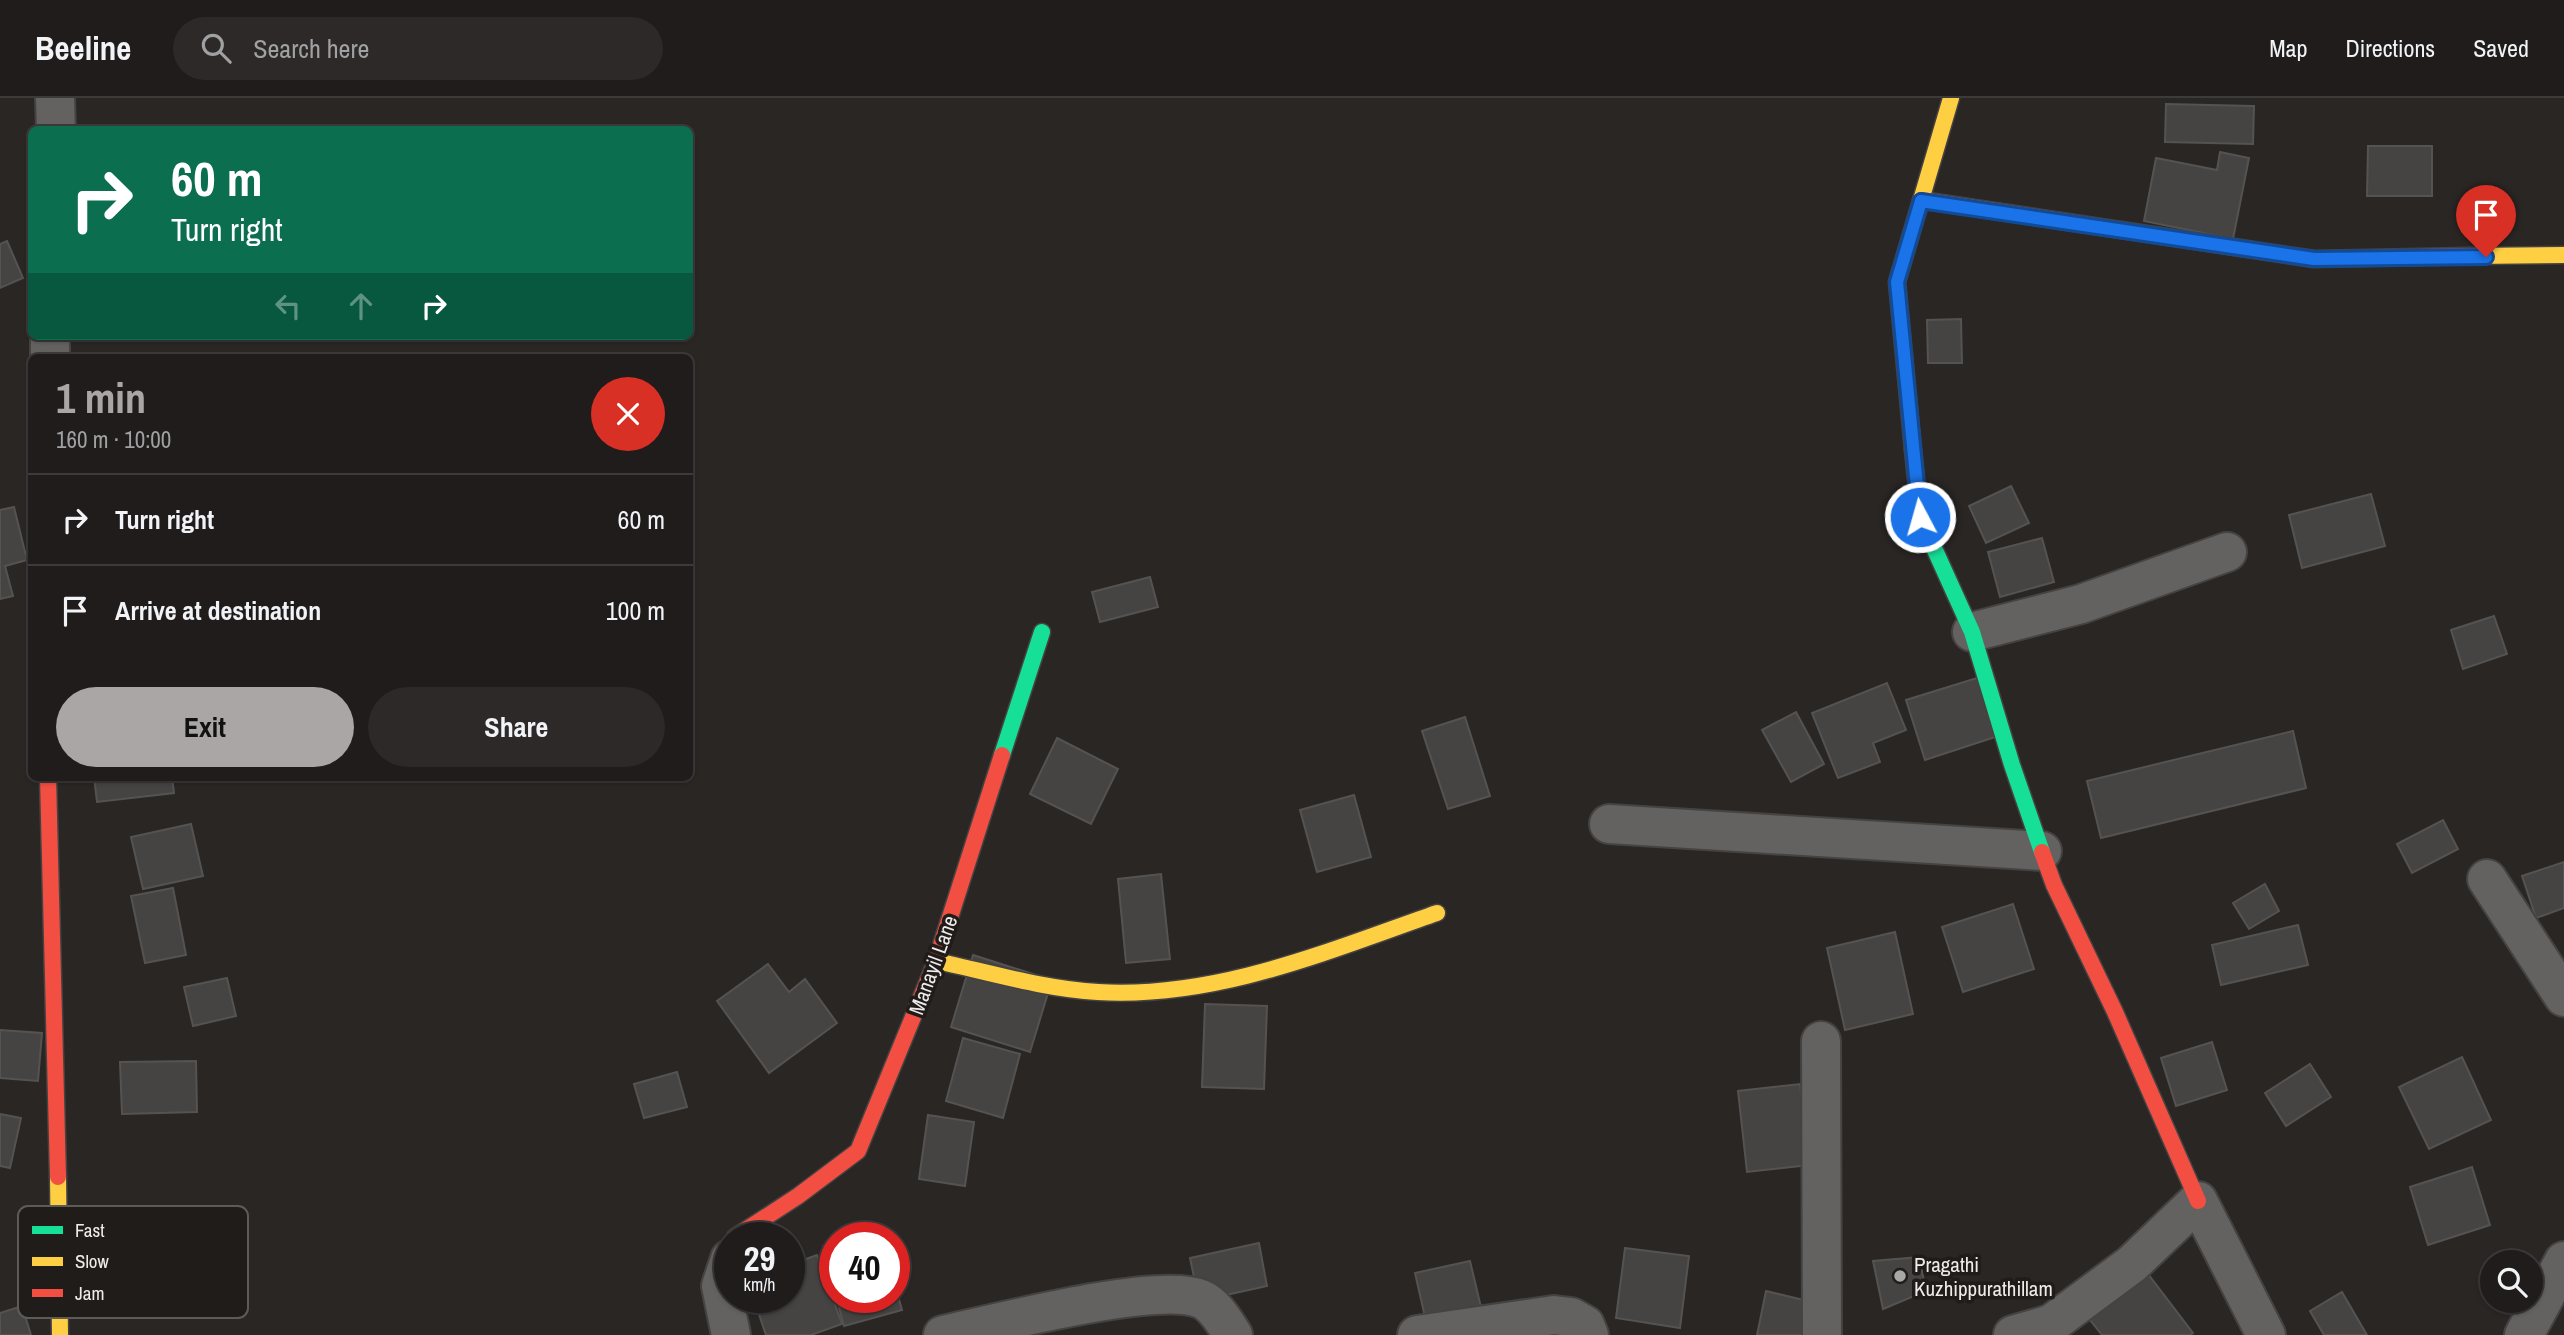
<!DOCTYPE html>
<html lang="en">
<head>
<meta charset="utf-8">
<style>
	:root { --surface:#1f1c1b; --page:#2c2928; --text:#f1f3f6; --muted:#a1a1a3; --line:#3c3a3a; --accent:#a9a6a5 }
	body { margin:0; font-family:"Archivo Narrow",sans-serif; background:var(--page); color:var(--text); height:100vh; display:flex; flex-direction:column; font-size:26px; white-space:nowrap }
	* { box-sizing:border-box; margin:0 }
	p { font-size:23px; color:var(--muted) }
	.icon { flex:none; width:38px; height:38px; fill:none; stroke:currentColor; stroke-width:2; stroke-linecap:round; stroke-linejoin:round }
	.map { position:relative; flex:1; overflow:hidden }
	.drawer { position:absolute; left:28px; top:256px; width:665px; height:427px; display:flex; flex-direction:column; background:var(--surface); border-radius:10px; box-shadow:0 2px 5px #0004,0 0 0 2px var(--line) }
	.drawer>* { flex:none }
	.guide { position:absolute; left:28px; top:28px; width:665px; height:214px; border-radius:10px; box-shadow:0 2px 5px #0004,0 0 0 2px var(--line); background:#0b6e4f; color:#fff; overflow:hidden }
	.fabs { position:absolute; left:2480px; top:1152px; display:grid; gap:14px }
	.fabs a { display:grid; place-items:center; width:63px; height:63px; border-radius:50%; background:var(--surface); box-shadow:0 2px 5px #0004,0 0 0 2px var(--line); font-size:35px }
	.speed { position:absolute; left:714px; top:1124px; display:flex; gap:14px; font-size:35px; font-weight:700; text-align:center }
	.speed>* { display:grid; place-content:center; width:91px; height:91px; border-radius:50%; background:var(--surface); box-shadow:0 2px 5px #0004,0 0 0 2px var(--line); line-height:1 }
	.speed small { font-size:18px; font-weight:400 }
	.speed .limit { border:10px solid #d22; background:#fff; color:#111 }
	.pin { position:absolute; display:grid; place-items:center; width:60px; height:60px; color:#fff; margin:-72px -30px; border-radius:50% 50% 50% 0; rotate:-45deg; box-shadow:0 0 7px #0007 }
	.pin .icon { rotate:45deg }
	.me { position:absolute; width:77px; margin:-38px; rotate:354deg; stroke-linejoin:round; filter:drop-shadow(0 0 5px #0008) }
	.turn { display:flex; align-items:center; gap:24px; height:147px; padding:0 28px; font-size:32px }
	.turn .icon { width:91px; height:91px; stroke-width:2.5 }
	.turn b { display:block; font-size:49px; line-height:60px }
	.lanes { display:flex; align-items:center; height:66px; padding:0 28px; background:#0003; justify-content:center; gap:35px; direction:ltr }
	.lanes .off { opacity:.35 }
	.round { display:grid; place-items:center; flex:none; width:74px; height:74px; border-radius:37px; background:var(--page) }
	.summary { display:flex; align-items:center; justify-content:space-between; height:119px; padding:0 28px }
	h1 { font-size:42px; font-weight:700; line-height:52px; color:var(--accent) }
	.cta { display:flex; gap:14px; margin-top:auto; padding:14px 28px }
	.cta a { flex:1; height:80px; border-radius:42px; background:var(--accent); color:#111; font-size:28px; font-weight:700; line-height:80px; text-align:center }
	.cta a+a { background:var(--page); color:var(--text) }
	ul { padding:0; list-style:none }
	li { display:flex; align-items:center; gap:21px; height:91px; padding:0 28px; border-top:2px solid var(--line) }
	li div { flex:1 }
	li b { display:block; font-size:26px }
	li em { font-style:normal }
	header { display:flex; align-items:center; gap:42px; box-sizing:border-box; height:98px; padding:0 35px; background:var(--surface); border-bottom:2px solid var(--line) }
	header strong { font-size:33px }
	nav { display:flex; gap:38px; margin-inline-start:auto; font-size:24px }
	.search { width:490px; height:63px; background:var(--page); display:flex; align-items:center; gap:18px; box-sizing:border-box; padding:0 24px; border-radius:38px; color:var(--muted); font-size:26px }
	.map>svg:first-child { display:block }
</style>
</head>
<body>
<header>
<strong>Beeline</strong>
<div class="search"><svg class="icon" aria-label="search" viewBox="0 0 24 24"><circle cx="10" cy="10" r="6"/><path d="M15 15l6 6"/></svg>Search here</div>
<nav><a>Map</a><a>Directions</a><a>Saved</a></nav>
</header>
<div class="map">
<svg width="2564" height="1237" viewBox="0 0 2564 1237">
	<rect width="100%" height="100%" fill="#292624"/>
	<g fill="#464443" stroke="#555352" stroke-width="2">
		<polygon points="2166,6 2254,8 2253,46 2165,44"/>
		<polygon points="2368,48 2432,48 2432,98 2367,98"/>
		<polygon points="2220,54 2249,60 2233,141 2144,123 2156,60 2217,72"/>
		<polygon points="7,143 23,180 0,190 0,146"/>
		<polygon points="1961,221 1962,265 1928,265 1927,222"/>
		<polygon points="2011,388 2029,425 1986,445 1969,408"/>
		<polygon points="2371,396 2385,448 2302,470 2289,417"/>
		<polygon points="14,409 27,462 5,468 13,498 0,501 0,412"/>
		<polygon points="2042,440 2054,484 2000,499 1988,454"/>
		<polygon points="1150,479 1158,509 1100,524 1092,494"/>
		<polygon points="2494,518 2507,556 2463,571 2451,532"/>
		<polygon points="1977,580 1995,639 1925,662 1906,602"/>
		<polygon points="1887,585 1906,632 1873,645 1880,664 1838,680 1812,615"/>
		<polygon points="1796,614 1824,666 1791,684 1762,632"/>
		<polygon points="1465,619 1490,698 1448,711 1422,633"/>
		<polygon points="2293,633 2306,690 2101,740 2087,683"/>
		<polygon points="1057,640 1118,671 1091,726 1030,696"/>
		<polygon points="94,679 172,679 174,695 97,704"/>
		<polygon points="1354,697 1371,759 1317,774 1300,712"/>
		<polygon points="2443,722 2458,751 2412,775 2397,746"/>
		<polygon points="191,726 203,778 143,791 131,739"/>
		<polygon points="2564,764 2564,810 2536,820 2522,778"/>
		<polygon points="1161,776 1170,861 1126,865 1118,781"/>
		<polygon points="2265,786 2279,813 2249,831 2233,805"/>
		<polygon points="173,790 186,857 145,865 131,798"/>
		<polygon points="2013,806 2034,871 1963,894 1942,829"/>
		<polygon points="2298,827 2308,867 2221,887 2212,847"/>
		<polygon points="1895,834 1913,916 1845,932 1827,850"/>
		<polygon points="973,857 1052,882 1030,954 951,929"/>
		<polygon points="768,866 789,894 805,881 837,925 769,975 717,903"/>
		<polygon points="227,880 236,918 193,928 184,889"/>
		<polygon points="1205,906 1267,908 1264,991 1202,989"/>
		<polygon points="0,932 42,935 38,983 0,980"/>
		<polygon points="963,940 1020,956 1003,1020 946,1003"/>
		<polygon points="2212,944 2227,992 2176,1008 2161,960"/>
		<polygon points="2462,959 2491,1022 2429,1051 2399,989"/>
		<polygon points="196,963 197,1014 122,1016 120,964"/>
		<polygon points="2310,966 2331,999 2286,1028 2265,995"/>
		<polygon points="677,974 687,1009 644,1020 634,986"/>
		<polygon points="1800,986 1809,1067 1747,1074 1738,993"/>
		<polygon points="0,1016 21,1020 10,1070 0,1068"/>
		<polygon points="928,1017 974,1024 965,1088 919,1081"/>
		<polygon points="2472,1069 2490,1127 2428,1147 2410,1089"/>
		<polygon points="835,1145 835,1194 823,1148"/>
		<polygon points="1259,1145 1267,1188 1199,1203 1190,1160"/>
		<polygon points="1625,1150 1689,1158 1680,1230 1616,1220"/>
		<polygon points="817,1157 842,1226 811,1237 766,1237 753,1199 789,1199 789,1167"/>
		<polygon points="1919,1159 1926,1193 1883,1211 1873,1163"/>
		<polygon points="1470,1163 1485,1226 1429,1237 1415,1175"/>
		<polygon points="2145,1172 2193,1235 2190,1237 2102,1237 2086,1217"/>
		<polygon points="894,1183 902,1212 844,1228 836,1199 894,1199"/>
		<polygon points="1766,1193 1812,1204 1804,1237 1757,1237"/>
		<polygon points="2342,1194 2367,1237 2324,1237 2310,1213"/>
		<polygon points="22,1208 31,1237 0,1237 0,1215"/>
	</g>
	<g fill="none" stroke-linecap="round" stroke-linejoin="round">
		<g stroke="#454342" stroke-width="42">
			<g id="street">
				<polyline points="55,0 56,32"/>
				<polyline points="50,259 50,238"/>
				<polyline points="1972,534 2081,506 2227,454"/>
				<polyline points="1609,726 2042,753"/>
				<polyline points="2487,781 2564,899"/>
				<polyline points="1821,943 1822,1237"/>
				<polyline points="730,1161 721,1188 731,1237"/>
				<path d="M 943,1237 C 994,1226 1158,1183 1201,1201 C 1215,1207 1225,1225 1233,1237"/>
				<polyline points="1417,1237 1554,1217 1571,1219 1585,1227 1589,1237"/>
				<polyline points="2013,1237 2051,1226 2132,1166 2198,1103 2266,1237"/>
				<polyline points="2524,1237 2564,1163"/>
			</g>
		</g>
		<g stroke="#454342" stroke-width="19">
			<g id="fast">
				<polyline points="1913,352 1920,419 1972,534 2012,667 2042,754"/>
				<polyline points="1002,657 1042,534"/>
			</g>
		</g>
		<g stroke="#454342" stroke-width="19">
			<g id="slow">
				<polyline points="2470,158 2564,157"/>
				<polyline points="1913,352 1897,184 1951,0"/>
				<path d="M 936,863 C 989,874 1043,891 1098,894 C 1216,901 1328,853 1437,815"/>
				<polyline points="58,1079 60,1237"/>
			</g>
		</g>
		<g stroke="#454342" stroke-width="19">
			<g id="jam">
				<polyline points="1921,102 2314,161 2470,158"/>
				<polyline points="48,679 58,1079"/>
				<polyline points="2042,754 2054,787 2115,914 2198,1103"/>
				<polyline points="735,1139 798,1098 858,1053 936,863 1002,657"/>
			</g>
		</g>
		<use href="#street" stroke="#646260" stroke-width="38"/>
		<use href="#fast" stroke="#16e098" stroke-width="16"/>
		<use href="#slow" stroke="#ffcf43" stroke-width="16"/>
		<use href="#jam" stroke="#f24e42" stroke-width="16"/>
	</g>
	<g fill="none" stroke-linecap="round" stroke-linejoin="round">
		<g stroke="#114b97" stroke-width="18">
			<polyline id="route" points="1920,419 1897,184 1921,103 2314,161 2486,159"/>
		</g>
		<use href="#route" stroke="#1a73e8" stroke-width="12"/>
	</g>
	<circle fill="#a9a6a5" stroke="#201c1a" stroke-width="2.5" cx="1900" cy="1178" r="7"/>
	<g text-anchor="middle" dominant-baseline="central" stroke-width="7" stroke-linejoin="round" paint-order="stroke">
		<g font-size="21" fill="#eeebea" stroke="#201c1a">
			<text transform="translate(933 867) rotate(-70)">Manayil Lane</text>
		</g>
		<g font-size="21" fill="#eeebea" stroke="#201c1a" text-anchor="start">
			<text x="1914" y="1166">Pragathi<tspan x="1914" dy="24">Kuzhippurathillam</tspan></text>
		</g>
	</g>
	<rect x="18" y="1108" width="230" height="112" rx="10" fill="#201c1a" stroke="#5e5a58" stroke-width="2"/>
	<rect x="32" y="1128" width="31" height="8" fill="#16e098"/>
	<rect x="32" y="1159" width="31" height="9" fill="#ffcf43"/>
	<rect x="32" y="1191" width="31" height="8" fill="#f24e42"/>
	<g font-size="19" fill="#eeebea">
		<text x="75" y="1139">Fast</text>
		<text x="75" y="1170">Slow</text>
		<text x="75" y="1202">Jam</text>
	</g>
</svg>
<div class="fabs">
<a><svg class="icon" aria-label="search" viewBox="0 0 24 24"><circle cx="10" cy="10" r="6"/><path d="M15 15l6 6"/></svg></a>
</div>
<div class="speed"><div>29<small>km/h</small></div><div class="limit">40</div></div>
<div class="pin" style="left:2486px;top:159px;background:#d93025"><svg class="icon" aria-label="arrive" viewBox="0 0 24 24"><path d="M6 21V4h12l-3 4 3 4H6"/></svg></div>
<svg class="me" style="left:1920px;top:419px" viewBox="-20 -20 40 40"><circle r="17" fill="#1a73e8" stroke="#fff" stroke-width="3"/><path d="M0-11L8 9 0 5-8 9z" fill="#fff"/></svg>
<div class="guide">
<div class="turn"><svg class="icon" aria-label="right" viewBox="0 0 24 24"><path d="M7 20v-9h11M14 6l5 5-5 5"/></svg><div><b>60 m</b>Turn right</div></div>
<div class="lanes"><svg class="icon off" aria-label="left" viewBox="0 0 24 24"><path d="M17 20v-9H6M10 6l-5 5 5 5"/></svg><svg class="icon off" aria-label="ahead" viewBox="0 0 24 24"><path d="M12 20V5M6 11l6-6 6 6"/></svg><svg class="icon" aria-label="right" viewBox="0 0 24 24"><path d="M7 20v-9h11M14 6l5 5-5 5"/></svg></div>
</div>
<section class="drawer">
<div class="summary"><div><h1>1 min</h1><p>160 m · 10:00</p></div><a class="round" style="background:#d93025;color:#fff"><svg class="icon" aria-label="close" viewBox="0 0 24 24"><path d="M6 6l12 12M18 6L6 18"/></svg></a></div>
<ul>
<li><svg class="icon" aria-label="right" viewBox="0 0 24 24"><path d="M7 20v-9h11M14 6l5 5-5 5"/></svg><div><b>Turn right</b></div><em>60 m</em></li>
<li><svg class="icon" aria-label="arrive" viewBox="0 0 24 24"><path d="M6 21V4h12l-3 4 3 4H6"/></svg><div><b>Arrive at destination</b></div><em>100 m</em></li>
</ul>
<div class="cta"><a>Exit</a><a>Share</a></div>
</section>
</div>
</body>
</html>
